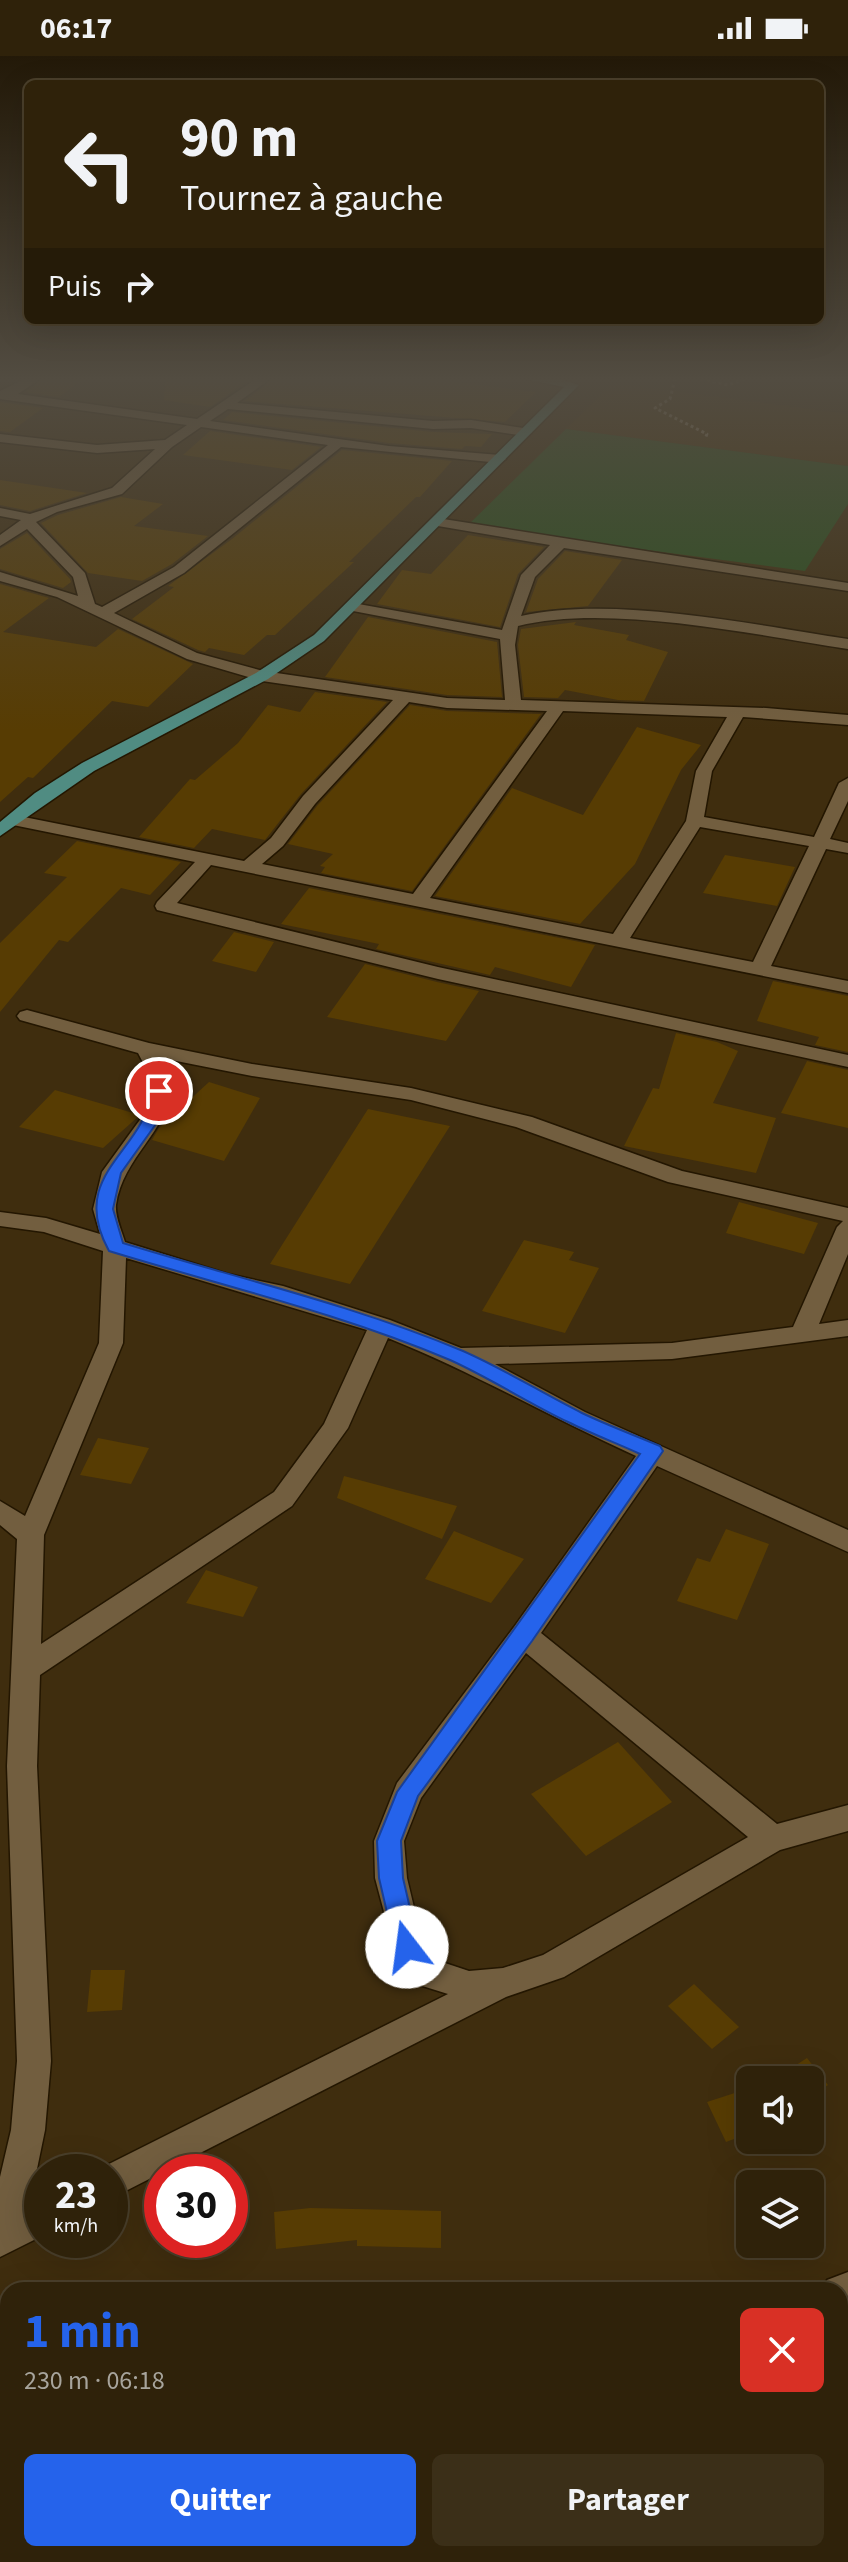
<!DOCTYPE html>
<html lang="fr">
<head>
<meta charset="utf-8">
<style>
	:root { --surface:#2f220a; --page:#3b2f18; --text:#f1f3f6; --muted:#a7a49c; --line:#4a3f2b; --accent:#2563eb }
	body { margin:0; font-family:"Source Sans 3",sans-serif; background:var(--page); color:var(--text); height:100vh; display:flex; flex-direction:column; font-size:30px; white-space:nowrap }
	* { box-sizing:border-box; margin:0 }
	p { font-size:26px; color:var(--muted) }
	.icon { flex:none; width:44px; height:44px; fill:none; stroke:currentColor; stroke-width:2; stroke-linecap:round; stroke-linejoin:round }
	.map { position:relative; flex:1; overflow:hidden }
	.side { position:absolute; left:0px; top:2226px; width:848px; height:280px; display:flex; flex-direction:column; background:var(--surface); border-radius:24px 24px 0 0; box-shadow:0 8px 32px #0002,0 0 0 2px var(--line) }
	.side>* { flex:none }
	.banner { position:absolute; left:24px; top:24px; width:800px; height:244px; border-radius:12px; box-shadow:0 8px 32px #0002,0 0 0 2px var(--line); background:#2f220a; color:var(--text); overflow:hidden }
	.tools { position:absolute; left:736px; top:2010px; display:grid; gap:16px }
	.tools a { display:grid; place-items:center; width:88px; height:88px; border-radius:12px; background:var(--surface); box-shadow:0 8px 32px #0002,0 0 0 2px var(--line); font-size:40px }
	.speed { position:absolute; left:24px; top:2098px; display:flex; gap:16px; font-size:40px; font-weight:700; text-align:center }
	.speed>* { display:grid; place-content:center; width:104px; height:104px; border-radius:50%; background:var(--surface); box-shadow:0 8px 32px #0002,0 0 0 2px var(--line); line-height:1 }
	.speed small { font-size:20px; font-weight:400 }
	.speed .limit { border:12px solid #d22; background:#fff; color:#111 }
	.pin { position:absolute; display:grid; place-items:center; width:68px; height:68px; color:#fff; margin:-34px; border:4px solid #fff; border-radius:50%; box-shadow:0 2px 8px #0007 }
	.me { position:absolute; width:88px; margin:-44px; rotate:345deg; stroke-linejoin:round; filter:drop-shadow(0 0 6px #0008) }
	.turn { display:flex; align-items:center; gap:28px; height:168px; padding:0 24px; font-size:36px }
	.turn .icon { width:104px; height:104px; stroke-width:2.5 }
	.turn b { display:block; font-size:56px; line-height:68px }
	.then { display:flex; align-items:center; height:76px; padding:0 24px; background:#0003; gap:16px; font-size:30px }
	.round { display:grid; place-items:center; flex:none; width:84px; height:84px; border-radius:12px; background:var(--page) }
	.headline { display:flex; align-items:center; justify-content:space-between; height:136px; padding:0 24px }
	h1 { font-size:48px; font-weight:700; line-height:60px; color:var(--accent) }
	.cta { display:flex; gap:16px; margin-top:auto; padding:16px 24px }
	.cta a { flex:1; height:92px; border-radius:12px; background:var(--accent); color:#fff; font-size:32px; font-weight:700; line-height:92px; text-align:center }
	.cta a+a { background:var(--page); color:var(--text) }
	.status { display:flex; justify-content:space-between; align-items:center; height:56px; padding:0 40px; background:var(--surface); direction:ltr }
	.status svg { height:22px; fill:currentColor }
	.map>svg:first-child { display:block }
</style>
</head>
<body>
<div class="status"><b>06:17</b><svg viewBox="0 0 49 12"><path d="M0 12V9h3v3zM5 12V6h3v6zM10 12V3h3v9zM15 12V0h3v12zM26 1h20v11H26zM47 4h2v5h-2z"/></svg></div>
<div class="map">
<svg width="848" height="2506" viewBox="0 0 848 2506">
	<rect width="100%" height="100%" fill="#3f2d0e"/>
	<polygon fill="#483209" points="613,327 848,358 848,410 566,373"/>
	<polygon fill="#27501c" points="566,373 848,410 848,448 805,515 467,470"/>
	<g fill="#573c03">
		<polygon points="43,323 83,323 59,341 26,336"/>
		<polygon points="165,323 250,323 210,351 164,344"/>
		<polygon points="273,323 434,323 536,336 505,366 245,345"/>
		<polygon points="0,346 43,352 10,376 0,375"/>
		<polygon points="232,356 433,376 492,378 481,391 465,390 462,393 389,387 223,364"/>
		<polygon points="210,375 321,391 292,414 183,399"/>
		<polygon points="342,394 452,405 420,441 416,441 349,506 354,506 275,579 267,579 244,599 209,592 205,596 198,594 132,563 174,531 168,530 232,483"/>
		<polygon points="0,424 87,437 30,455 0,449"/>
		<polygon points="121,441 163,448 134,470 208,480 172,508 142,525 88,517 41,467 58,459"/>
		<polygon points="27,477 70,523 71,526 63,532 0,513 0,493"/>
		<polygon points="468,479 544,491 518,518 500,571 377,548 402,514 431,518"/>
		<polygon points="565,495 622,504 588,550 526,556 538,523"/>
		<polygon points="0,528 49,542 3,576 96,591 118,573 193,608 148,651 112,645 33,722 28,721 0,746"/>
		<polygon points="368,561 497,586 502,641 447,639 325,621"/>
		<polygon points="576,566 574,569 629,579 626,584 668,596 644,645 618,644 565,634 558,642 524,641 518,589 521,573"/>
		<polygon points="315,636 387,646 301,738 265,784 212,773 194,792 139,781 190,723 195,724 238,687 268,649 300,656"/>
		<polygon points="410,649 447,655 541,658 412,835 321,817 325,811 320,810 333,798 288,788 317,750"/>
		<polygon points="637,671 701,689 681,714 635,808 580,868 435,840 512,732 583,759"/>
		<polygon points="77,785 181,806 150,839 121,832 68,886 59,884 0,956 0,887 67,821 44,817"/>
		<polygon points="725,799 795,811 777,850 703,837"/>
		<polygon points="309,832 595,889 571,931 495,911 490,919 376,893 379,888 281,868"/>
		<polygon points="234,876 274,886 256,916 212,905"/>
		<polygon points="365,908 437,926 479,935 446,985 327,961"/>
		<polygon points="773,925 848,940 848,996 815,989 819,981 757,965"/>
		<polygon points="676,977 717,986 738,995 713,1047 776,1062 756,1117 624,1090 653,1032 659,1033"/>
		<polygon points="807,1005 848,1014 848,1072 781,1057"/>
		<polygon points="209,1026 260,1042 224,1105 152,1084 159,1072"/>
		<polygon points="55,1034 140,1059 103,1092 19,1071"/>
		<polygon points="368,1053 450,1070 350,1228 270,1208"/>
		<polygon points="739,1146 818,1167 804,1198 726,1177"/>
		<polygon points="524,1184 574,1196 569,1204 599,1212 565,1277 482,1255"/>
		<polygon points="98,1382 149,1392 131,1428 80,1419"/>
		<polygon points="344,1420 457,1450 442,1483 337,1442"/>
		<polygon points="726,1473 769,1488 737,1564 677,1545 697,1502 710,1506"/>
		<polygon points="454,1475 524,1503 491,1547 425,1523"/>
		<polygon points="206,1514 258,1531 243,1561 186,1547"/>
		<polygon points="618,1686 672,1746 586,1800 531,1738"/>
		<polygon points="91,1914 125,1914 122,1954 87,1956"/>
		<polygon points="694,1928 739,1971 712,1993 668,1950"/>
		<polygon points="807,2002 828,2029 810,2040 810,2024 773,2024"/>
		<polygon points="750,2032 750,2077 726,2086 707,2046"/>
		<polygon points="310,2152 441,2155 441,2192 357,2190 357,2184 276,2193 274,2156"/>
	</g>
	<g fill="none" stroke-linecap="round" stroke-linejoin="round">
		<g stroke="#231601" stroke-width="3">
			<g id="minor">
				<path d="M 25,323 L 40,323 L 18,338 L 197,363 L 256,323 L 270,323 L 237,347 L 433,365 L 471,364 L 530,373 L 532,376 L 526,380 L 471,372 L 433,373 L 228,353 L 210,365 L 389,390 L 500,399 L 506,403 L 500,407 L 341,391 L 184,517 L 114,557 L 197,597 L 263,615 L 447,642 L 505,644 L 500,583 L 353,555 L 346,551 L 353,547 L 502,574 L 521,519 L 550,489 L 432,469 L 430,466 L 437,462 L 848,527 L 848,535 L 564,492 L 535,521 L 521,560 C 613,539 754,569 848,583 L 848,593 C 756,579 607,547 518,570 L 515,589 L 521,644 L 766,652 L 848,659 L 848,669 L 743,661 L 712,715 L 704,761 L 814,781 L 839,727 L 848,722 L 848,745 L 830,783 L 848,787 L 848,797 L 826,793 L 771,910 L 848,925 L 848,937 L 211,809 L 177,847 L 438,911 L 848,999 L 848,1011 L 438,923 L 157,854 L 155,850 L 157,846 L 195,806 L 8,768 L 5,764 L 8,760 L 14,759 L 244,805 L 271,782 L 303,740 L 393,644 L 262,625 L 187,603 L 57,541 L 0,525 L 0,516 L 78,540 L 73,521 L 27,473 L 0,490 L 0,479 L 21,464 L 0,460 L 0,452 L 30,458 L 112,432 L 155,393 L 97,397 L 0,386 L 0,378 L 97,389 L 165,384 L 187,369 L 0,343 L 0,335 ZM 201,371 L 328,389 L 174,511 L 102,551 L 95,548 L 85,517 L 36,466 L 57,456 L 122,438 L 172,391 ZM 409,646 L 447,652 L 547,655 L 413,838 L 262,808 L 283,790 L 315,748 ZM 563,655 L 727,661 L 696,715 L 686,765 L 613,878 L 430,842 ZM 700,771 L 809,790 L 753,906 L 630,882 Z"/>
				<path d="M 27,954 L 149,987 L 252,1008 L 411,1032 L 532,1061 L 682,1115 L 848,1152 L 848,1198 L 819,1268 L 848,1264 L 848,1280 L 672,1303 L 495,1308 L 585,1356 L 848,1474 L 848,1496 L 657,1410 L 541,1577 L 777,1768 L 848,1749 L 848,1775 L 780,1794 L 564,1921 L 506,1941 L 110,2143 L 110,2116 L 97,2116 L 97,2114 L 448,1938 L 416,1928 L 396,1901 L 375,1822 L 374,1785 L 397,1727 L 514,1571 L 636,1400 C 552,1362 473,1316 388,1282 L 348,1372 L 292,1450 L 40,1619 L 37,1710 L 51,2005 L 45,2074 L 30,2147 L 42,2142 L 42,2180 L 0,2201 L 0,2121 L 11,2074 L 17,2005 L 7,1710 L 17,1483 L 0,1469 L 0,1445 L 25,1460 L 99,1287 L 103,1195 L 44,1176 L 0,1170 L 0,1156 L 46,1162 L 100,1178 L 93,1153 L 102,1116 L 147,1054 L 148,1016 L 138,997 L 20,964 L 17,960 L 20,956 ZM 161,1002 L 252,1020 L 411,1044 L 516,1071 L 668,1126 L 843,1165 L 837,1171 L 793,1271 L 672,1287 L 461,1292 L 390,1264 L 283,1230 L 228,1218 L 125,1186 C 122,1175 115,1161 116,1149 C 124,1090 193,1063 161,1002 ZM 126,1202 L 367,1274 L 324,1368 L 274,1436 L 41,1588 L 44,1479 L 123,1287 ZM 526,1597 L 748,1781 L 543,1899 L 503,1912 L 469,1915 L 439,1905 L 422,1885 L 407,1822 L 404,1785 L 421,1742 Z"/>
				<polygon points="848,2216 848,2252 840,2255 840,2234 823,2234 827,2224"/>
				<rect x="0" y="2290" width="8" height="38"/>
			</g>
		</g>
		<g stroke="#231601" stroke-width="3">
			<polygon id="major" points="525,323 558,323 579,329 324,585 268,623 94,715 0,780 0,766 35,737 82,707 256,617 314,579 564,331"/>
		</g>
		<g stroke="#9b8d75" stroke-width="3" stroke-dasharray="3 3" stroke-linecap="butt">
			<polyline points="675,323 670,343 655,352 707,378 705,383"/>
			<polyline points="701,323 728,329 746,323"/>
		</g>
		<use href="#minor" fill="#725e3f" fill-rule="evenodd"/>
		<use href="#major" fill="#508c82" fill-rule="evenodd"/>
	</g>
	<linearGradient id="sky" x2="0" y2="1"><stop stop-color="#231908"/><stop offset="0.48" stop-color="#524c41"/><stop offset="1" stop-color="#524c41" stop-opacity="0"/></linearGradient>
	<rect width="848" height="674" fill="url(#sky)"/>
	<path fill="#2563eb" stroke="#184099" stroke-width="2" d="M 159,1030 L 167,1035 L 166,1054 L 121,1117 L 113,1153 L 123,1187 C 237,1222 353,1249 463,1295 C 504,1313 542,1337 582,1357 C 607,1369 634,1379 660,1390 L 663,1395 L 532,1585 L 418,1740 L 401,1785 L 403,1822 L 419,1891 L 415,1899 L 407,1902 L 398,1899 L 395,1891 L 379,1822 L 377,1785 L 397,1736 L 640,1398 C 616,1387 592,1378 568,1366 C 528,1347 490,1322 450,1304 C 339,1257 223,1230 109,1195 C 66,1117 146,1096 151,1035 Z"/>
</svg>
<div class="tools">
<a><svg class="icon" aria-label="sound" viewBox="0 0 24 24"><path d="M4 9h4l5-4v14l-5-4H4zM17 9q2 3 0 6"/></svg></a>
<a><svg class="icon" aria-label="layers" viewBox="0 0 24 24"><path d="M12 4l9 5-9 5-9-5zM3 14l9 5 9-5"/></svg></a>
</div>
<div class="speed"><div>23<small>km/h</small></div><div class="limit">30</div></div>
<div class="pin" style="left:159px;top:1035px;background:#d93025"><svg class="icon" aria-label="arrive" viewBox="0 0 24 24"><path d="M6 21V4h12l-3 4 3 4H6"/></svg></div>
<svg class="me" style="left:407px;top:1891px" viewBox="-20 -20 40 40"><circle r="19" fill="#fff"/><path d="M0-13L10 11 0 6-10 11z" fill="#2563eb"/></svg>
<div class="banner">
<div class="turn"><svg class="icon" aria-label="left" viewBox="0 0 24 24"><path d="M17 20v-9H6M10 6l-5 5 5 5"/></svg><div><b>90 m</b>Tournez à gauche</div></div>
<div class="then">Puis<svg class="icon" aria-label="right" viewBox="0 0 24 24"><path d="M7 20v-9h11M14 6l5 5-5 5"/></svg></div>
</div>
<section class="side">
<div class="headline"><div><h1>1 min</h1><p>230 m · 06:18</p></div><a class="round" style="background:#d93025;color:#fff"><svg class="icon" aria-label="close" viewBox="0 0 24 24"><path d="M6 6l12 12M18 6L6 18"/></svg></a></div>
<div class="cta"><a>Quitter</a><a>Partager</a></div>
</section>
</div>
</body>
</html>
